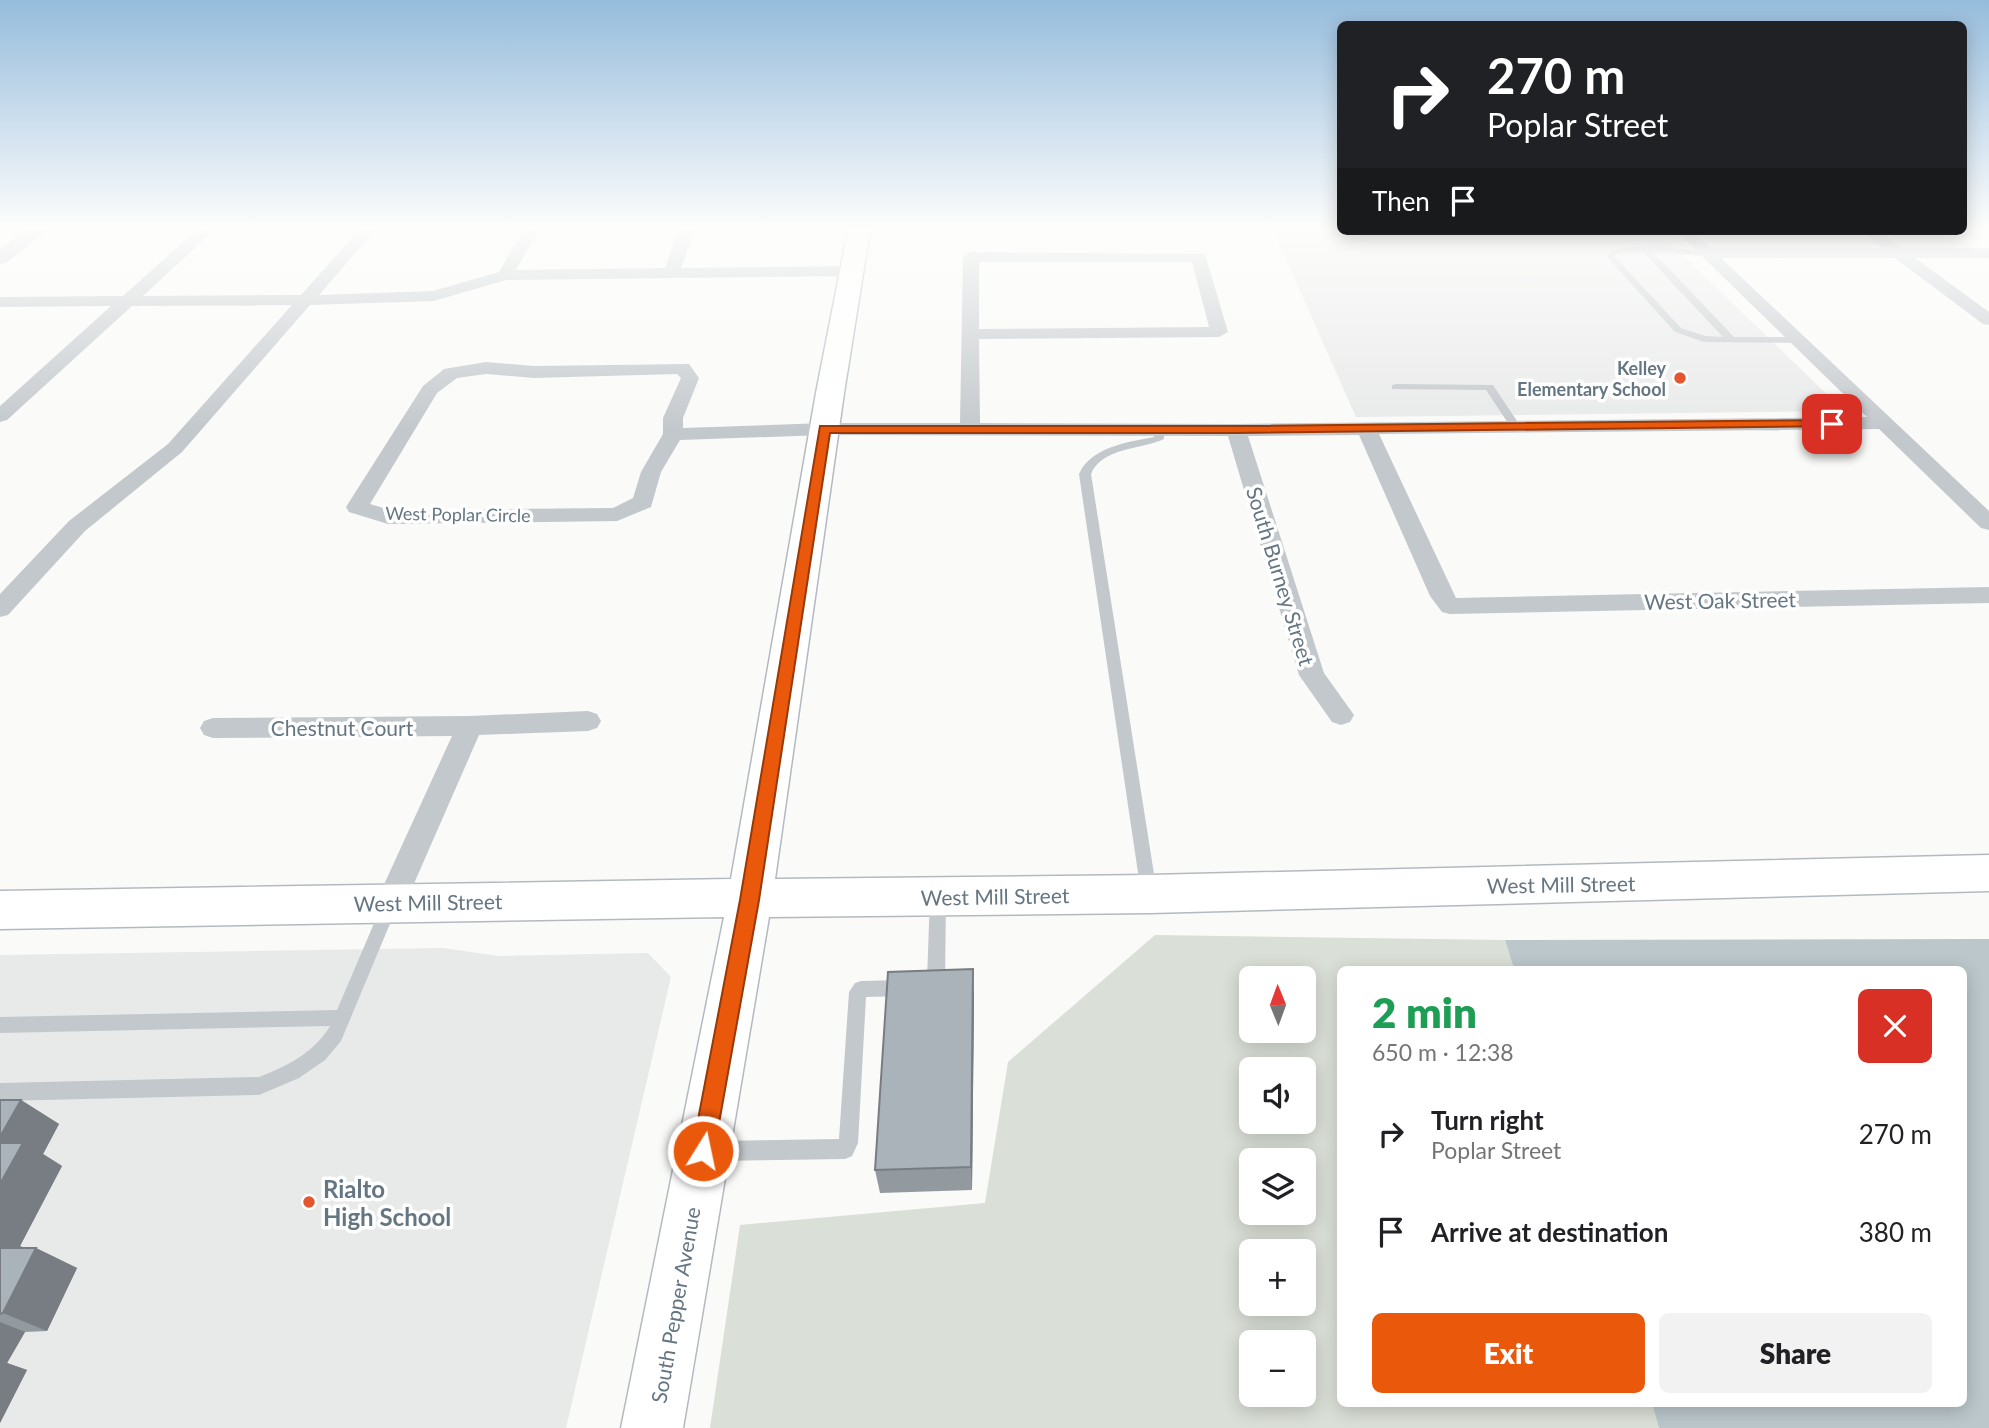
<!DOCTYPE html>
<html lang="en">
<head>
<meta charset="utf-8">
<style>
	:root { --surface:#fff; --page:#f2f2f2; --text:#202124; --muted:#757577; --accent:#ea580c }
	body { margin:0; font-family:Lato,sans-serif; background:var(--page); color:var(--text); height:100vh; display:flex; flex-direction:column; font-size:26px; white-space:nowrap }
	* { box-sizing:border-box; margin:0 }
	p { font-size:23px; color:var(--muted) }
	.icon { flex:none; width:38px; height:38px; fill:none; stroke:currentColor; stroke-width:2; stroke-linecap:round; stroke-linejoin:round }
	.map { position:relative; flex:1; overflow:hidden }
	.panel { position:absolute; left:1337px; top:966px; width:630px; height:441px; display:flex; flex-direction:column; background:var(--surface); border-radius:10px; box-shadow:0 4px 18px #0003 }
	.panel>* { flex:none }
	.banner { position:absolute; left:1337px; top:21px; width:630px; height:214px; border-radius:10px; box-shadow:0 4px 18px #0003; background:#202124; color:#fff; overflow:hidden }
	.needle { width:46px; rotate:359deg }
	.controls { position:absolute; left:1239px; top:966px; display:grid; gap:14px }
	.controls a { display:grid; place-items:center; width:77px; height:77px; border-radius:10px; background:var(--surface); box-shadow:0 4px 18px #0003; font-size:35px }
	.pin { position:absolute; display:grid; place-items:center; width:60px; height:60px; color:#fff; margin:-30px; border-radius:14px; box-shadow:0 4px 10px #0006 }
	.me { position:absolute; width:77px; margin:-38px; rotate:10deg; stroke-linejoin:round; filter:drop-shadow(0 0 5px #0008) }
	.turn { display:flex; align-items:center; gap:24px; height:147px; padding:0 35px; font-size:32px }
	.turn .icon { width:91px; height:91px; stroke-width:2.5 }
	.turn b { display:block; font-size:49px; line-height:60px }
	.then { display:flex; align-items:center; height:66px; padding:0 35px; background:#0003; gap:14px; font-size:26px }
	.round { display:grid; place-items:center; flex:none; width:74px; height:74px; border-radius:10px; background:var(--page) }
	.head { display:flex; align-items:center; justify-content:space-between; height:119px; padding:0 35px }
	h1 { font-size:42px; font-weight:800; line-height:52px; color:#1e9e55 }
	.button { display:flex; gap:14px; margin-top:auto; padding:14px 35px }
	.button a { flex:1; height:80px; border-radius:10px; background:var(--accent); color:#fff; font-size:28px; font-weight:800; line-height:80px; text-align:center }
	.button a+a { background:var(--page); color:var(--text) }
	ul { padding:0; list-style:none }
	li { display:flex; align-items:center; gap:21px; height:98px; padding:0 35px }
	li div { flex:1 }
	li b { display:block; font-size:26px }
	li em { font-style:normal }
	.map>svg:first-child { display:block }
</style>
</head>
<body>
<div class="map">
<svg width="1989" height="1428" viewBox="0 0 1989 1428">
	<rect width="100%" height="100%" fill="#fafaf8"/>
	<g fill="#e8e9e9">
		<polygon points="1273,230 1658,231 1840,407 1837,411 1356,417"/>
		<polygon points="443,948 499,956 648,953 671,977 566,1428 0,1428 0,955"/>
	</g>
	<path fill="#dadfd7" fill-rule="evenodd" d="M 1155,935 L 1505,940 L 1514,969 L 1340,970 L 1340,1404 L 1652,1404 L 1659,1428 L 710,1428 L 740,1225 L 985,1203 L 1008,1062 ZM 1251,978 L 1304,978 L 1304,1031 L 1251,1031 ZM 1251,1069 L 1304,1069 L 1304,1122 L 1251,1122 ZM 1251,1160 L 1304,1160 L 1304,1213 L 1251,1213 ZM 1251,1251 L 1304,1251 L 1304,1304 L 1251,1304 ZM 1251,1342 L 1304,1342 L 1304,1395 L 1251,1395 Z"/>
	<polygon fill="#bbc7cb" points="1989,939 1989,1428 1659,1428 1652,1404 1964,1404 1964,970 1514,969 1505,940"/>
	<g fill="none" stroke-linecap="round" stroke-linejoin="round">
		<g stroke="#b3babf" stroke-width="3">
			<polygon id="secondary" points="848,230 870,230 844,393 775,879 1150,875 1989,855 1989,891 1150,913 769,917 683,1428 621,1428 724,917 0,929 0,891 731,879 816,393"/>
		</g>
		<g fill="#c3c8cc" fill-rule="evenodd">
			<path d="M 1645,246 L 1710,251 L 1710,255 L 1707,256 L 1653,252 L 1734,337 L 1798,337 L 1803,340 L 1798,343 L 1704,342 L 1675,332 L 1607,257 L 1610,250 ZM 1643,252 L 1723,337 L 1705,336 L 1681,328 L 1615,257 L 1616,254 Z"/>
			<polygon points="1396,384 1493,385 1521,427 1516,430 1512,429 1486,390 1392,389 1392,385"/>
			<path d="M 1159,427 L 1164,430 L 1164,439 C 1141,450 1102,447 1091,474 L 1157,893 L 1155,898 L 1149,900 L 1143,898 L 1141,893 L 1079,474 C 1091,447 1128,442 1154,437 L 1154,430 Z"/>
			<polygon points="938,890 944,892 946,897 945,982 938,992 932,994 926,992 923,986 927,979 930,897 932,892"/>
			<path d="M 389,900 L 395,902 L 397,907 L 341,1041 L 325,1060 L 299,1078 L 259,1095 L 0,1101 L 0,1083 L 259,1077 C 287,1066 314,1053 330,1026 L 0,1033 L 0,1017 L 337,1010 L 381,907 L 383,902 Z"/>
			<polygon points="905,980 911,982 914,988 911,994 905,996 866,997 858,1143 852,1156 845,1159 711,1161 704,1158 701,1151 704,1144 711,1141 839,1139 849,992 855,983 861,981"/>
		</g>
		<g fill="#c3c8cc" fill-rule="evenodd">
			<polygon points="197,230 214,230 143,296 301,295 359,230 375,230 319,295 433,291 499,272 523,230 539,230 516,270 665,268 679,230 695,230 681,268 853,266 861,271 853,276 506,280 434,301 310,305 182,452 85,531 8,615 0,617 0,594 69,521 168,444 292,305 132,306 7,420 0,422 0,406 111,306 0,307 0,297 123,296"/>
			<path d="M 1676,231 L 1693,231 L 1711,248 L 1882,248 L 1861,231 L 1879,231 L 1902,248 L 1989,248 L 1989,258 L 1915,258 L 1989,312 L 1989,325 L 1983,324 L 1895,258 L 1721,258 L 1989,511 L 1989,530 L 1981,528 L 1879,429 L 1379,434 L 1456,598 L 1989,587 L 1989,603 L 1450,614 L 1442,612 L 1430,596 L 1359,435 L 1248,436 L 1324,673 L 1354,715 L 1350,722 L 1341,725 L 1332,722 L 1299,675 L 1228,436 L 825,435 L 680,440 L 661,472 L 651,507 L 617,521 L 388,524 L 349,512 L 346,507 L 423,386 L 444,369 L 486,362 L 534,366 L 689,364 L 699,378 L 683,418 L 683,428 L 825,423 L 960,423 L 963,257 L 971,252 L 1205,254 L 1228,332 L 1219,337 L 979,339 L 980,423 L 1236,424 L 1867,417 ZM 979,262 L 1192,262 L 1209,327 L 979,329 ZM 486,374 L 534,378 L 677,374 L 681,378 L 663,418 L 663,434 L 641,472 L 633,498 L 613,508 L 390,510 L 370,504 L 437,393 L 457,378 Z"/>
			<polygon points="588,711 597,714 601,721 597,728 588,731 479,735 402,911 391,915 380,911 376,902 452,736 213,738 204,735 200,728 204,721 213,718 470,716"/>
		</g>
		<polygon fill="#c3c8cc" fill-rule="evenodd" points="26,230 48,230 7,262 0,264 0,249"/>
		<use href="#secondary" fill="#fff" fill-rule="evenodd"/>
	</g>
	<g fill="#929a9f">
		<polygon points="974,996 972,1190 880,1193 875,1170"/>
		<polygon points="0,1100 21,1100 59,1124 43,1154 62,1166 20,1246 25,1248 36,1248 77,1268 47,1331 25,1332 7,1363 27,1370 0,1423"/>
	</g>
	<g fill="#777d82">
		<polygon points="973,969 974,996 972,1190 971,1167"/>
		<polygon points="21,1100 59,1124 43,1154 62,1166 20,1246 34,1253 36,1248 77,1268 47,1331 3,1313 0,1251 0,1137"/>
		<polygon points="0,1322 25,1332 7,1363 27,1370 0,1423"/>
	</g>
	<g fill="#aab3b9" stroke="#777d82" stroke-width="2">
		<polygon points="973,969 971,1167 875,1170 888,972"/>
		<polygon points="0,1100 21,1100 0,1137"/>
		<polygon points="0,1143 23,1143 0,1184"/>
		<polygon points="0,1248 36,1248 3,1313 0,1314"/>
	</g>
	<linearGradient id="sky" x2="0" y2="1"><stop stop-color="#96bcdc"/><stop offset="0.53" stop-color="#fdfdfc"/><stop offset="1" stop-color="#fdfdfc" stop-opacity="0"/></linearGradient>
	<rect width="1989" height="430" fill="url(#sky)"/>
	<polygon fill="#ea580c" stroke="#983908" stroke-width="2" points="1832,420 1836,421 1836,426 1236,433 830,433 759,900 714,1151 711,1159 703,1162 695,1159 692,1151 740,900 820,426 1236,426"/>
	<g fill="#e4572e" stroke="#fff" stroke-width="2.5">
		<circle cx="1680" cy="378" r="7"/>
		<circle cx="309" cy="1202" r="7"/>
	</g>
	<g text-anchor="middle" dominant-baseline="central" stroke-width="7" stroke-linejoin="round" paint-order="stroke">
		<g font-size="18" font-weight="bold" fill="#657683" stroke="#fff" text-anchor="end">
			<text x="1666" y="368">Kelley<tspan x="1666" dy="21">Elementary School</tspan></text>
		</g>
		<g font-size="18" fill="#657683" stroke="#fff">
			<text transform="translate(458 514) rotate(1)">West Poplar Circle</text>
		</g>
		<g font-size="21" fill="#657683" stroke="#fff">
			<text transform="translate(1281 576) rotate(73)">South Burney Street</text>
			<text transform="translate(1720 600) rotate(-1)">West Oak Street</text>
			<text x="342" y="727">Chestnut Court</text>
			<text transform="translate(1561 884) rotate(-1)">West Mill Street</text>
			<text transform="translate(995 896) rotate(-1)">West Mill Street</text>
			<text transform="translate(428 902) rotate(-1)">West Mill Street</text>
			<text transform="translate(675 1305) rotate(-80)">South Pepper Avenue</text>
		</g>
		<g font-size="24" font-weight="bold" fill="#657683" stroke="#fff" text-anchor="start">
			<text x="323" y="1188">Rialto<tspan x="323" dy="28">High School</tspan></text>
		</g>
	</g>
</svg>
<div class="controls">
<a><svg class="needle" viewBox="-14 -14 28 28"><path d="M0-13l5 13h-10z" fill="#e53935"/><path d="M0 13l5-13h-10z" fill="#757577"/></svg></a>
<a><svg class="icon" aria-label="sound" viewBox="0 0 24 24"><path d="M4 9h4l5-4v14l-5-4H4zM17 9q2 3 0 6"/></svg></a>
<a><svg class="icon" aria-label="layers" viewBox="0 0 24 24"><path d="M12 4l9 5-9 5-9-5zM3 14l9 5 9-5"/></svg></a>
<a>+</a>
<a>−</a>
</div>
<div class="pin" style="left:1832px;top:424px;background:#d93025"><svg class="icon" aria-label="arrive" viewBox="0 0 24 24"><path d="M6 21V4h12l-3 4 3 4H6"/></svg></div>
<svg class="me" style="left:703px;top:1151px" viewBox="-20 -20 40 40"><circle r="17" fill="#ea580c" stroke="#fff" stroke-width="3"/><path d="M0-11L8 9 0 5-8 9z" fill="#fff"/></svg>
<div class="banner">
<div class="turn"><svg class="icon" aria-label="right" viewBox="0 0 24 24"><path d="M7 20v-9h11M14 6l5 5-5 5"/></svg><div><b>270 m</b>Poplar Street</div></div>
<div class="then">Then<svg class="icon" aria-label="arrive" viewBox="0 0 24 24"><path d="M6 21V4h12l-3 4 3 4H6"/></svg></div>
</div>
<section class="panel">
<div class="head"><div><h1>2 min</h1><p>650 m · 12:38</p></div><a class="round" style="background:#d93025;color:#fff"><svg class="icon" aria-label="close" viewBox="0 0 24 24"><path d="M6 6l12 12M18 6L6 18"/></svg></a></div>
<ul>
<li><svg class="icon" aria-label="right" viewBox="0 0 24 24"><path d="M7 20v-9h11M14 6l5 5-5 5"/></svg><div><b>Turn right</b><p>Poplar Street</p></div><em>270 m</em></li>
<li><svg class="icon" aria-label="arrive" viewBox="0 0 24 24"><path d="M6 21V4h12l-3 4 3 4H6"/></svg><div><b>Arrive at destination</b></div><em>380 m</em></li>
</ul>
<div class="button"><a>Exit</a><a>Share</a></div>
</section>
</div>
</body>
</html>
